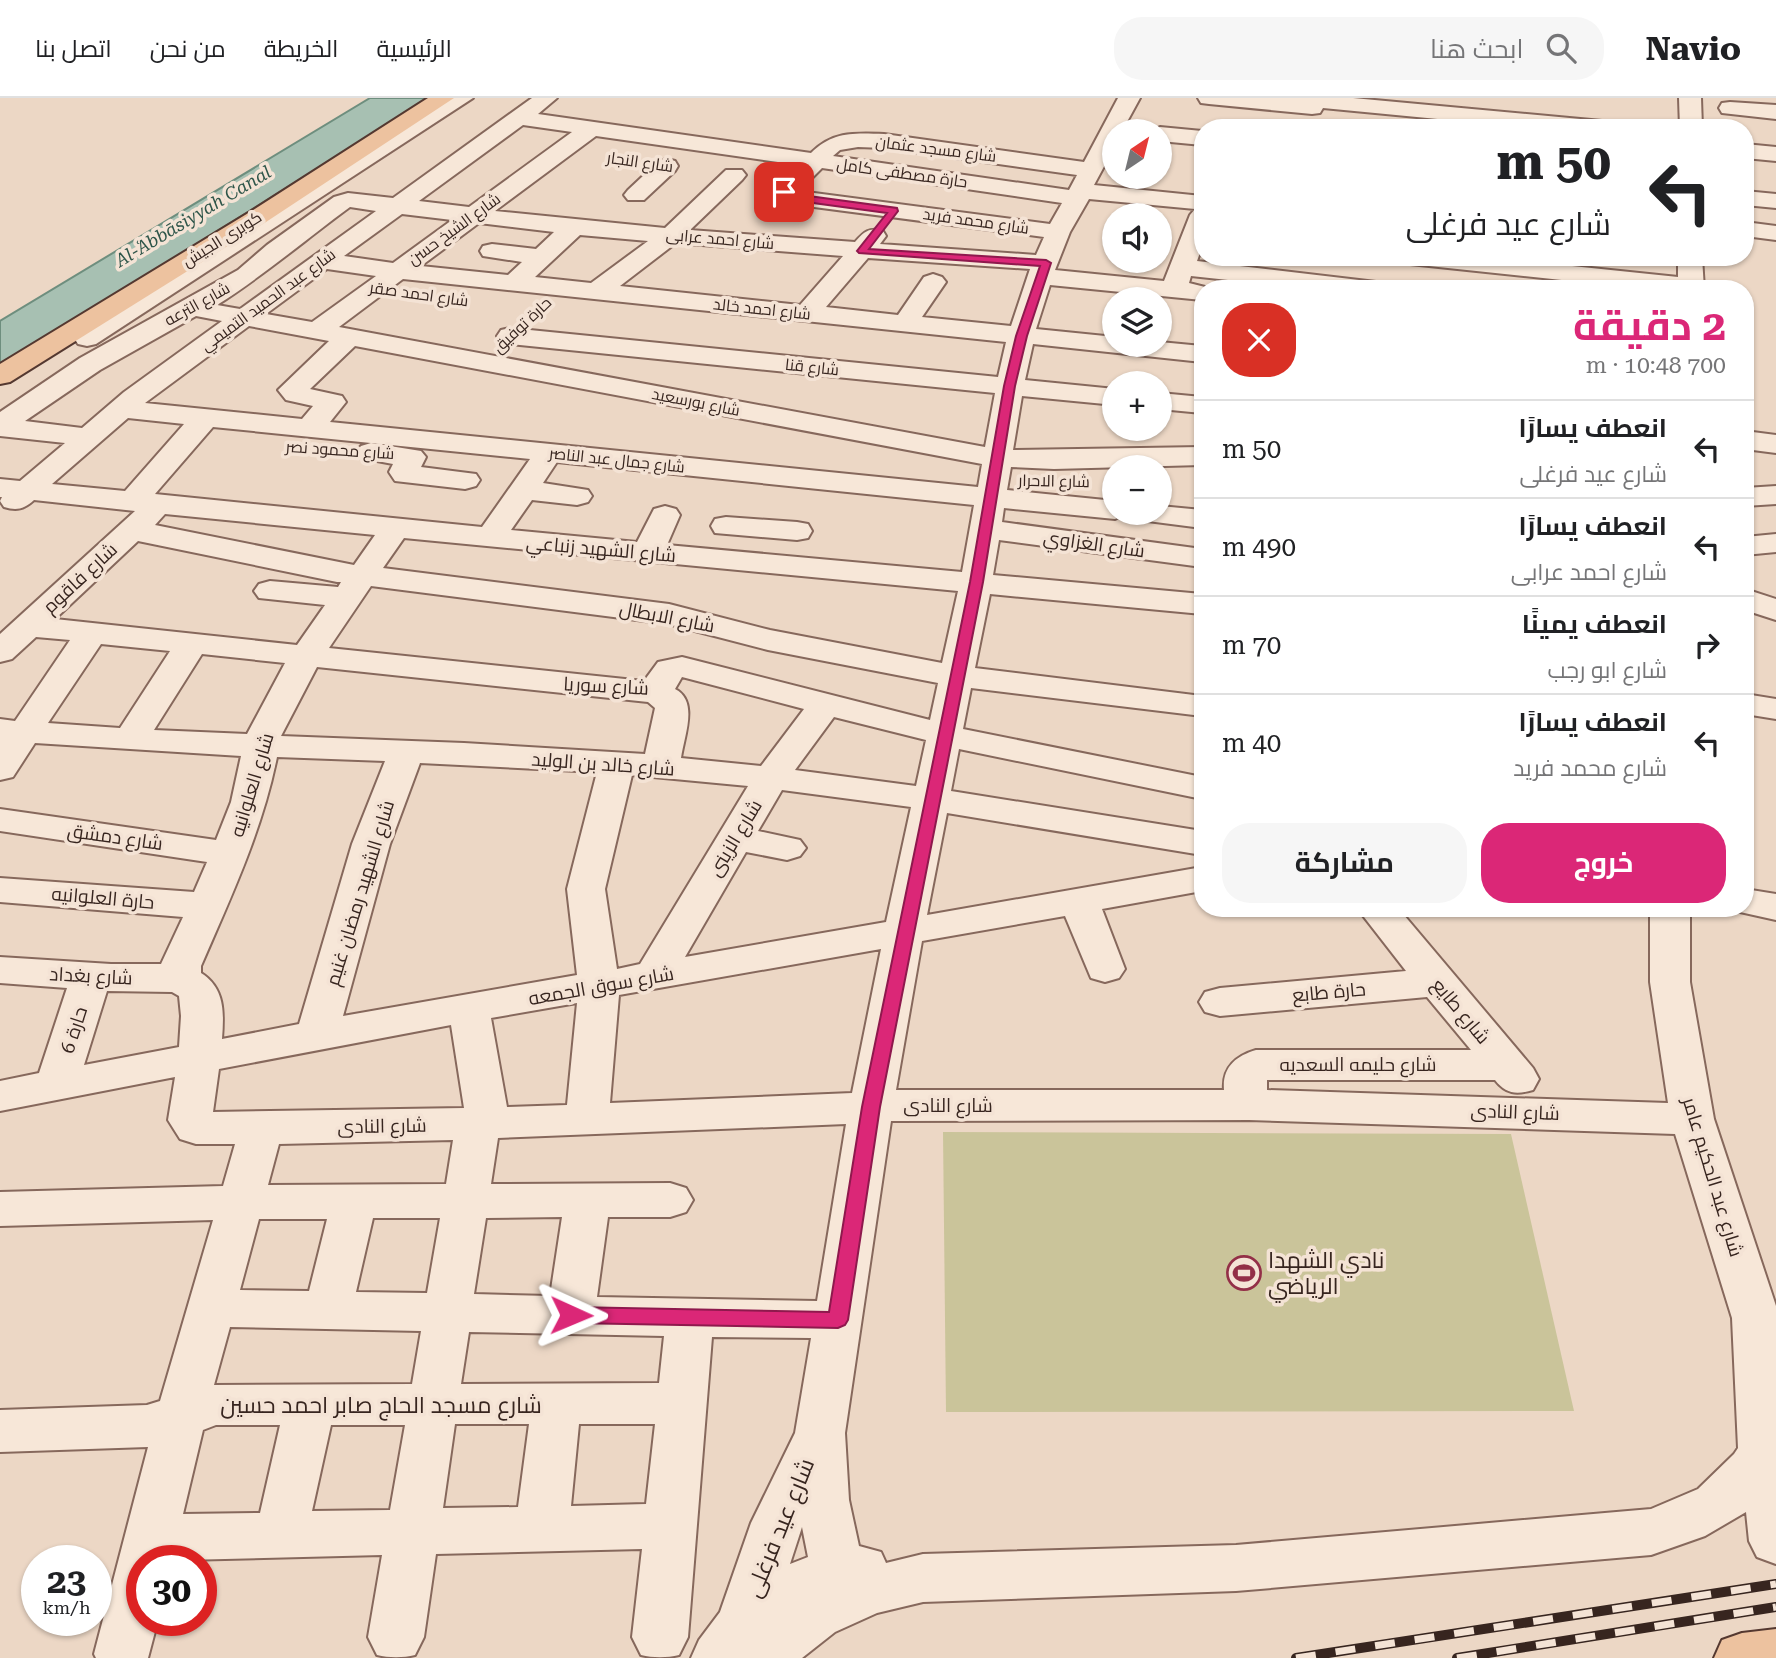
<!DOCTYPE html>
<html lang="ar">
<head>
<meta charset="utf-8">
<style>
	:root { --surface:#fff; --page:#f6f6f6; --text:#202124; --muted:#757577; --line:#e0e0e0; --accent:#db2777 }
	body { margin:0; font-family:"Roboto Serif",Cairo,serif; background:var(--page); color:var(--text); direction:rtl; height:100vh; display:flex; flex-direction:column; font-size:26px; white-space:nowrap }
	* { box-sizing:border-box; margin:0 }
	p { font-size:23px; color:var(--muted) }
	.icon { flex:none; width:38px; height:38px; fill:none; stroke:currentColor; stroke-width:2; stroke-linecap:round; stroke-linejoin:round }
	.map { position:relative; flex:1; overflow:hidden; direction:ltr }
	.side { position:absolute; left:1194px; top:182px; width:560px; height:637px; display:flex; flex-direction:column; background:var(--surface); border-radius:28px; box-shadow:0 2px 5px #0004; direction:rtl }
	.side>* { flex:none }
	.guide { position:absolute; left:1194px; top:21px; width:560px; height:147px; border-radius:28px; box-shadow:0 2px 5px #0004; direction:rtl; background:#fff; color:var(--text); overflow:hidden }
	.needle { width:46px; rotate:35deg }
	.fabs { position:absolute; left:1102px; top:21px; display:grid; gap:14px }
	.fabs a { display:grid; place-items:center; width:70px; height:70px; border-radius:50%; background:var(--surface); box-shadow:0 2px 5px #0004; font-size:35px }
	.speed { position:absolute; left:21px; top:1447px; display:flex; gap:14px; font-size:35px; font-weight:700; text-align:center }
	.speed>* { display:grid; place-content:center; width:91px; height:91px; border-radius:50%; background:var(--surface); box-shadow:0 2px 5px #0004; line-height:1 }
	.speed small { font-size:18px; font-weight:400 }
	.speed .limit { border:10px solid #d22; background:#fff; color:#111 }
	.pin { position:absolute; display:grid; place-items:center; width:60px; height:60px; color:#fff; margin:-30px; border-radius:14px; box-shadow:0 4px 10px #0006 }
	.me { position:absolute; width:77px; margin:-38px; rotate:91deg; stroke-linejoin:round; filter:drop-shadow(0 0 5px #0008) }
	.turn { display:flex; align-items:center; gap:24px; height:147px; padding:0 28px; font-size:32px }
	.turn .icon { width:91px; height:91px; stroke-width:2.5 }
	.turn b { display:block; font-size:49px; line-height:60px }
	.round { display:grid; place-items:center; flex:none; width:74px; height:74px; border-radius:28px; background:var(--page) }
	.overview { display:flex; align-items:center; justify-content:space-between; height:119px; padding:0 28px }
	h1 { font-size:42px; font-weight:700; line-height:52px; color:var(--accent) }
	.button { display:flex; gap:14px; margin-top:auto; padding:14px 28px }
	.button a { flex:1; height:80px; border-radius:28px; background:var(--accent); color:#fff; font-size:28px; font-weight:700; line-height:80px; text-align:center }
	.button a+a { background:var(--page); color:var(--text) }
	ul { padding:0; list-style:none }
	li { display:flex; align-items:center; gap:21px; height:98px; padding:0 28px; border-top:2px solid var(--line) }
	li div { flex:1 }
	li b { display:block; font-size:26px }
	li em { font-style:normal }
	header { display:flex; align-items:center; gap:42px; box-sizing:border-box; height:98px; padding:0 35px; background:var(--surface); border-bottom:2px solid var(--line) }
	header strong { font-size:33px }
	nav { display:flex; gap:38px; margin-inline-start:auto; font-size:24px }
	.search { width:490px; height:63px; background:var(--page); display:flex; align-items:center; gap:18px; box-sizing:border-box; padding:0 24px; border-radius:28px; color:var(--muted); font-size:26px }
	.map>svg:first-child { display:block }
</style>
</head>
<body>
<header>
<strong>Navio</strong>
<div class="search"><svg class="icon" aria-label="search" viewBox="0 0 24 24"><circle cx="10" cy="10" r="6"/><path d="M15 15l6 6"/></svg>ابحث هنا</div>
<nav><a>الرئيسية</a><a>الخريطة</a><a>من نحن</a><a>اتصل بنا</a></nav>
</header>
<div class="map">
<svg width="1776" height="1560" viewBox="0 0 1776 1560">
	<rect width="100%" height="100%" fill="#ecd7c5"/>
	<polygon fill="#cac49a" points="943,1034 1511,1036 1574,1313 946,1314"/>
	<polygon fill="#a7c0b2" stroke="#6e8e7e" stroke-width="2" points="370,0 430,0 0,269 0,223"/>
	<g fill="none" stroke-linecap="round" stroke-linejoin="round">
		<g stroke="#86685c" stroke-width="4">
			<g id="minor">
				<polygon points="447,0 473,0 96,246 87,248 78,246 74,240 78,234"/>
				<path d="M 532,0 L 557,0 L 538,16 L 811,55 C 833,33 854,35 884,36 L 1084,64 L 1118,0 L 1140,0 L 1122,33 L 1115,33 L 1115,48 L 1094,87 L 1202,98 L 1202,149 L 1197,163 L 1393,186 L 1397,191 L 1312,191 L 1191,178 L 1189,185 L 1213,191 L 1202,191 L 1202,202 L 1050,187 L 1036,231 L 1115,239 L 1115,247 L 1160,247 L 1160,244 L 1202,248 L 1202,264 L 1033,246 L 1025,282 L 1115,291 L 1115,307 L 1022,298 L 1013,352 L 1202,349 L 1202,367 L 1054,371 L 1011,369 L 1007,392 L 1115,403 L 1115,415 L 1160,415 L 1160,408 L 1202,412 L 1202,430 L 1132,421 L 1128,415 L 1115,421 L 1004,410 L 1002,424 L 1202,451 L 1202,469 L 999,442 L 993,477 L 1202,496 L 1202,516 L 990,496 L 975,570 L 1202,598 L 1202,618 L 971,590 L 963,631 L 1202,679 L 1202,701 L 959,651 L 951,693 L 1202,733 L 1202,757 L 947,715 L 927,817 L 1202,769 L 1202,793 L 1102,811 L 1125,871 L 1119,880 L 1105,884 L 1091,880 L 1065,818 L 922,843 L 896,992 L 1224,992 C 1222,969 1236,958 1256,952 L 1471,952 L 1427,899 L 1220,918 L 1205,914 L 1199,904 L 1205,894 L 1220,890 L 1406,873 L 1357,810 L 1398,810 L 1533,970 L 1539,981 L 1533,992 C 1516,997 1506,996 1495,982 L 1267,982 L 1267,992 L 1668,1005 L 1650,884 L 1650,810 L 1690,810 L 1690,884 L 1714,1021 L 1776,1208 L 1776,1466 L 1757,1459 L 1749,1443 L 1746,1414 L 1705,1438 L 1651,1457 L 1236,1493 L 923,1504 L 877,1515 L 835,1534 L 802,1560 L 691,1560 L 699,1542 L 720,1514 L 751,1425 L 795,1335 L 811,1240 L 712,1239 L 688,1539 L 679,1557 C 667,1560 653,1560 641,1557 L 632,1539 L 642,1451 L 436,1456 L 424,1539 L 415,1557 C 403,1560 389,1560 377,1557 L 368,1539 L 382,1457 L 142,1463 L 142,1522 L 158,1522 L 148,1560 L 96,1560 L 94,1556 L 148,1349 L 0,1354 L 0,1312 L 147,1307 L 160,1303 L 213,1122 L 0,1128 L 0,1094 L 223,1088 L 235,1046 L 196,1046 L 180,1041 L 168,1022 L 175,979 L 0,1013 L 0,983 L 39,975 L 67,890 L 0,885 L 0,859 L 111,866 L 161,866 L 183,819 L 0,804 L 0,780 L 194,794 L 207,764 L 0,733 L 0,711 L 216,742 L 231,704 L 241,658 L 35,645 L 13,679 L 0,682 L 0,621 L 15,623 L 70,542 L 36,539 L 12,561 L 0,564 L 0,536 L 135,413 L 34,402 C 24,411 17,413 4,409 L 0,403 L 2,399 L 0,399 L 0,381 L 20,383 L 65,345 L 0,338 L 0,314 L 80,260 L 238,172 L 267,147 L 334,99 L 348,95 L 393,100 ZM 523,27 L 572,34 L 469,109 L 419,103 ZM 596,38 L 799,67 L 772,95 L 776,100 L 791,106 L 1044,139 L 1036,157 L 880,146 L 886,138 L 883,133 C 869,129 864,134 855,144 L 690,132 L 742,82 L 746,77 L 742,72 L 726,72 L 665,130 L 495,113 ZM 858,49 L 884,50 L 1077,77 L 1069,92 L 833,58 L 840,52 ZM 822,70 L 1062,105 L 1050,126 L 799,93 ZM 1089,101 L 1195,111 L 1190,117 L 1164,183 L 1055,172 L 1070,134 ZM 350,109 L 376,113 L 240,211 L 217,207 C 263,178 305,142 350,109 ZM 402,116 L 452,122 L 393,165 L 344,158 ZM 479,125 L 554,134 L 536,151 L 492,146 L 483,148 L 480,153 L 483,158 L 522,164 L 508,177 L 421,168 ZM 580,137 L 648,143 L 591,185 L 535,179 ZM 676,145 L 843,158 L 800,207 L 620,188 ZM 868,160 L 1030,171 L 1011,228 L 922,219 L 946,184 L 942,179 L 933,176 L 924,179 L 898,217 L 826,209 ZM 327,171 L 376,178 L 312,224 L 266,216 ZM 403,181 L 1006,244 L 998,279 L 510,230 L 501,232 L 497,238 L 501,244 L 510,246 L 995,295 L 985,349 L 339,229 ZM 196,218 L 222,223 L 124,294 L 82,330 L 25,323 L 100,272 ZM 249,228 L 329,243 L 278,292 L 286,302 L 313,308 L 302,321 L 145,305 ZM 355,248 L 982,366 L 978,389 L 330,324 L 346,304 L 342,298 L 310,291 ZM 128,320 L 184,326 L 125,393 L 52,386 ZM 213,329 L 530,361 L 482,429 L 155,396 ZM 557,364 L 974,407 L 962,474 L 667,447 L 680,417 L 676,411 L 665,408 L 654,411 L 637,444 L 511,432 L 532,402 L 577,407 L 588,404 L 592,398 L 588,392 L 543,385 ZM 165,416 L 375,437 L 354,467 L 155,427 ZM 404,440 L 958,493 L 942,565 L 770,532 L 669,506 L 383,470 ZM 138,443 L 337,484 L 341,484 L 338,489 L 270,483 L 259,486 L 254,493 L 259,500 L 325,507 L 297,547 L 55,521 ZM 371,488 L 668,526 L 768,552 L 938,585 L 930,622 L 682,559 L 658,564 L 644,583 L 329,550 ZM 101,546 L 170,553 L 120,630 L 48,625 ZM 202,556 L 285,565 L 247,636 L 154,632 ZM 317,569 L 648,604 L 655,610 L 645,656 L 464,645 L 281,638 ZM 682,579 L 804,611 L 761,668 L 681,660 C 684,638 699,603 675,591 ZM 834,619 L 926,642 L 916,688 L 795,672 ZM 277,659 L 385,663 L 352,746 L 299,926 L 222,941 C 224,915 225,890 201,875 L 201,868 C 231,799 262,733 277,659 ZM 420,665 L 597,674 L 567,791 L 577,877 L 343,918 L 390,746 ZM 632,677 L 748,688 L 640,866 L 617,871 L 605,791 ZM 782,692 L 911,709 L 886,824 L 685,859 L 746,754 L 787,762 L 800,758 L 806,750 L 800,742 L 758,733 ZM 881,851 L 852,995 L 610,1005 L 619,897 ZM 107,893 L 172,894 L 179,898 L 181,918 L 179,949 L 84,967 ZM 577,905 L 567,1007 L 507,1009 L 491,920 ZM 451,927 L 464,1010 L 213,1014 L 219,971 ZM 1249,1022 L 1675,1036 L 1732,1220 L 1738,1350 L 1734,1356 L 1698,1391 L 1651,1411 L 1236,1447 L 923,1456 L 886,1465 L 881,1454 L 859,1448 L 849,1402 L 845,1335 L 891,1023 ZM 846,1026 L 817,1203 L 597,1199 L 608,1119 L 670,1119 L 686,1114 L 693,1102 L 686,1090 L 670,1085 L 491,1086 L 498,1040 ZM 453,1042 L 446,1086 L 268,1087 L 279,1046 ZM 562,1119 L 550,1198 L 474,1196 L 486,1120 ZM 373,1120 L 440,1120 L 427,1195 L 356,1194 ZM 259,1121 L 327,1121 L 309,1193 L 240,1192 ZM 230,1229 L 421,1233 L 412,1286 L 214,1287 ZM 469,1234 L 664,1238 L 659,1285 L 461,1286 ZM 455,1326 L 529,1326 L 518,1409 L 443,1410 ZM 579,1326 L 655,1326 L 646,1406 L 571,1408 ZM 216,1327 L 280,1327 L 260,1415 L 183,1416 L 203,1332 ZM 331,1327 L 405,1327 L 390,1412 L 312,1413 ZM 802,1429 L 808,1459 L 790,1466 Z"/>
				<polygon points="1198,0 1353,0 1602,23 1610,25 1613,30 1530,30 1323,10 1320,15 1312,16 1209,6 1201,5"/>
				<polygon points="1679,0 1701,0 1702,30 1680,30"/>
				<polygon points="1730,4 1776,7 1776,21 1722,15 1719,10 1722,5"/>
				<polygon points="1160,29 1202,33 1202,47 1160,43 1160,33 1151,33"/>
				<polygon points="1745,46 1776,49 1776,63 1745,60"/>
				<polygon points="667,61 675,63 678,68 675,73 644,102 628,102 624,97 628,92 659,63"/>
				<polygon points="1745,93 1776,96 1776,110 1745,107"/>
				<polygon points="1745,124 1776,128 1776,142 1745,138"/>
				<polygon points="1398,159 1486,159 1678,179 1678,159 1702,159 1704,191 1646,191 1410,166 1401,164"/>
				<polygon points="1160,295 1202,299 1202,315 1160,311"/>
				<polygon points="1745,333 1776,337 1776,355 1745,351"/>
				<polygon points="371,345 421,353 426,359 421,369 476,376 480,382 476,388 465,391 395,383 389,374 393,366 361,360 356,354 361,348"/>
				<polygon points="1776,388 1776,406 1745,408 1745,390"/>
				<polygon points="726,419 797,424 808,426 812,433 808,440 797,442 715,435 711,428 715,421"/>
				<polygon points="1776,436 1776,454 1745,457 1745,439"/>
				<polygon points="1745,491 1776,501 1776,522 1745,512"/>
				<polygon points="1745,596 1776,601 1776,621 1745,616"/>
				<polygon points="1745,791 1776,796 1776,822 1731,812 1745,810"/>
			</g>
		</g>
		<g stroke="#543830" stroke-width="4">
			<g id="major">
				<polygon points="428,0 454,0 266,124 10,284 0,286 0,266 250,114"/>
				<polygon points="1776,1531 1776,1560 1714,1560 1722,1542 1742,1535"/>
			</g>
		</g>
		<use href="#minor" fill="#f7e7d8" fill-rule="evenodd"/>
		<use href="#major" fill="#edc29f" fill-rule="evenodd"/>
		<g stroke="#37251f" stroke-width="10">
			<g id="rail">
				<polyline points="1296,1560 1776,1486"/>
				<polyline points="1457,1560 1776,1509"/>
			</g>
		</g>
		<use href="#rail" stroke="#f4e3d5" stroke-width="7" stroke-dasharray="20" stroke-linecap="butt"/>
	</g>
	<polygon fill="#db2777" stroke="#8e194d" stroke-width="2" points="784,92 794,96 897,110 898,113 869,151 1046,162 1051,165 1027,238 1015,288 983,484 880,1009 848,1222 845,1227 838,1230 571,1225 564,1222 561,1217 564,1211 571,1209 829,1214 862,1009 970,484 1004,288 1016,238 1040,168 859,155 857,153 887,115 791,102 779,94"/>
	<defs>
		<g id="stadium-ring" transform="scale(1.75)"><circle r="9.5" fill="#f4e3d5" stroke="#932f47" stroke-width="1.5"/><path d="M0-5a6.5 5 0 1 0 0 10a6.5 5 0 1 0 0-10ZM-3.5-1.8h7v3.6h-7Z" fill="#932f47"/></g>
	</defs>
	<g fill-rule="evenodd">
		<use href="#stadium-ring" x="1244" y="1175"/>
	</g>
	<g text-anchor="middle" dominant-baseline="central" stroke-width="7" stroke-linejoin="round" paint-order="stroke">
		<g font-size="16" fill="#37251f" stroke="#f4e3d5">
			<text transform="translate(936 51) rotate(7)">شارع مسجد عثمان</text>
			<text transform="translate(640 64) rotate(8)">شارع النجار</text>
			<text transform="translate(902 75) rotate(8)">حارة مصطفى كامل</text>
			<text transform="translate(976 123) rotate(8)">شارع محمد فريد</text>
			<text transform="translate(454 131) rotate(-36)">شارع الشيخ حسن</text>
			<text transform="translate(222 141) rotate(-32)">كوبرى الجيش</text>
			<text transform="translate(720 141) rotate(5)">شارع احمد عرابى</text>
			<text transform="translate(419 196) rotate(8)">شارع احمد صقر</text>
			<text transform="translate(268 202) rotate(-36)">شارع عبد الحميد التميمي</text>
			<text transform="translate(197 206) rotate(-29)">شارع الترعه</text>
			<text transform="translate(762 211) rotate(6)">شارع احمد خالد</text>
			<text transform="translate(522 227) rotate(-43)">حارة توفيق</text>
			<text transform="translate(812 269) rotate(6)">شارع قنا</text>
			<text transform="translate(696 304) rotate(11)">شارع بورسعيد</text>
			<text transform="translate(340 352) rotate(4)">شارع محمود نصر</text>
			<text transform="translate(617 362) rotate(6)">شارع جمال عبد الناصر</text>
			<text transform="translate(1054 383) rotate(1)">شارع الاحرار</text>
		</g>
		<g font-size="18" font-style="italic" fill="#2f564a" stroke="#f4e3d5">
			<text transform="translate(193 118) rotate(-31)">Al-ʿAbbāsiyyah Canal</text>
		</g>
		<g font-size="19" fill="#37251f" stroke="#f4e3d5">
			<text transform="translate(1094 446) rotate(8)">شارع الغزاوي</text>
			<text transform="translate(601 451) rotate(5)">شارع الشهيد زنباعي</text>
			<text transform="translate(80 480) rotate(-43)">شارع فاقوم</text>
			<text transform="translate(667 519) rotate(11)">شارع الابطال</text>
			<text transform="translate(606 588) rotate(3)">شارع سوريا</text>
			<text transform="translate(603 666) rotate(4)">شارع خالد بن الوليد</text>
			<text transform="translate(252 687) rotate(-73)">شارع العلوانيه</text>
			<text transform="translate(115 739) rotate(8)">شارع دمشق</text>
			<text transform="translate(735 740) rotate(-59)">شارع الزينى</text>
			<text transform="translate(360 795) rotate(-73)">شارع الشهيد رمضان غنيم</text>
			<text transform="translate(103 800) rotate(5)">حارة العلوانيه</text>
			<text transform="translate(91 878) rotate(3)">شارع بغداد</text>
			<text transform="translate(601 888) rotate(-10)">شارع سوق الجمعه</text>
			<text transform="translate(1329 894) rotate(-5)">حارة طابع</text>
			<text transform="translate(1461 913) rotate(50)">شارع طايع</text>
			<text transform="translate(74 932) rotate(-72)">حارة 6</text>
			<text x="1358" y="966">شارع حليمه السعديه</text>
			<text x="948" y="1007">شارع النادى</text>
			<text transform="translate(1515 1014) rotate(2)">شارع النادى</text>
			<text transform="translate(382 1028) rotate(-1)">شارع النادى</text>
			<text transform="translate(1713 1079) rotate(73)">شارع عبد الحكيم عامر</text>
		</g>
		<g font-size="23" fill="#37251f" stroke="#f4e3d5" text-anchor="start">
			<text x="1268" y="1162">نادي الشهدا<tspan x="1268" dy="26">الرياضي</tspan></text>
		</g>
		<g font-size="23" fill="#37251f" stroke="#f4e3d5">
			<text x="381" y="1307">شارع مسجد الحاج صابر احمد حسين</text>
			<text transform="translate(780 1430) rotate(-68)">شارع عيد فرغلى</text>
		</g>
	</g>
</svg>
<div class="fabs">
<a><svg class="needle" viewBox="-14 -14 28 28"><path d="M0-13l5 13h-10z" fill="#e53935"/><path d="M0 13l5-13h-10z" fill="#757577"/></svg></a>
<a><svg class="icon" aria-label="sound" viewBox="0 0 24 24"><path d="M4 9h4l5-4v14l-5-4H4zM17 9q2 3 0 6"/></svg></a>
<a><svg class="icon" aria-label="layers" viewBox="0 0 24 24"><path d="M12 4l9 5-9 5-9-5zM3 14l9 5 9-5"/></svg></a>
<a>+</a>
<a>−</a>
</div>
<div class="speed"><div>23<small>km/h</small></div><div class="limit">30</div></div>
<div class="pin" style="left:784px;top:94px;background:#d93025"><svg class="icon" aria-label="arrive" viewBox="0 0 24 24"><path d="M6 21V4h12l-3 4 3 4H6"/></svg></div>
<svg class="me" style="left:571px;top:1217px" viewBox="-20 -20 40 40"><path d="M0-17L14 15 0 8-14 15z" fill="#db2777" stroke="#fff" stroke-width="4"/></svg>
<div class="guide">
<div class="turn"><svg class="icon" aria-label="left" viewBox="0 0 24 24"><path d="M17 20v-9H6M10 6l-5 5 5 5"/></svg><div><b>50 m</b>شارع عيد فرغلى</div></div>
</div>
<section class="side">
<div class="overview"><div><h1>2 دقيقة</h1><p>700 m · 10:48</p></div><a class="round" style="background:#d93025;color:#fff"><svg class="icon" aria-label="close" viewBox="0 0 24 24"><path d="M6 6l12 12M18 6L6 18"/></svg></a></div>
<ul>
<li><svg class="icon" aria-label="left" viewBox="0 0 24 24"><path d="M17 20v-9H6M10 6l-5 5 5 5"/></svg><div><b>انعطف يسارًا</b><p>شارع عيد فرغلى</p></div><em>50 m</em></li>
<li><svg class="icon" aria-label="left" viewBox="0 0 24 24"><path d="M17 20v-9H6M10 6l-5 5 5 5"/></svg><div><b>انعطف يسارًا</b><p>شارع احمد عرابى</p></div><em>490 m</em></li>
<li><svg class="icon" aria-label="right" viewBox="0 0 24 24"><path d="M7 20v-9h11M14 6l5 5-5 5"/></svg><div><b>انعطف يمينًا</b><p>شارع ابو رجب</p></div><em>70 m</em></li>
<li><svg class="icon" aria-label="left" viewBox="0 0 24 24"><path d="M17 20v-9H6M10 6l-5 5 5 5"/></svg><div><b>انعطف يسارًا</b><p>شارع محمد فريد</p></div><em>40 m</em></li>
</ul>
<div class="button"><a>خروج</a><a>مشاركة</a></div>
</section>
</div>
</body>
</html>
